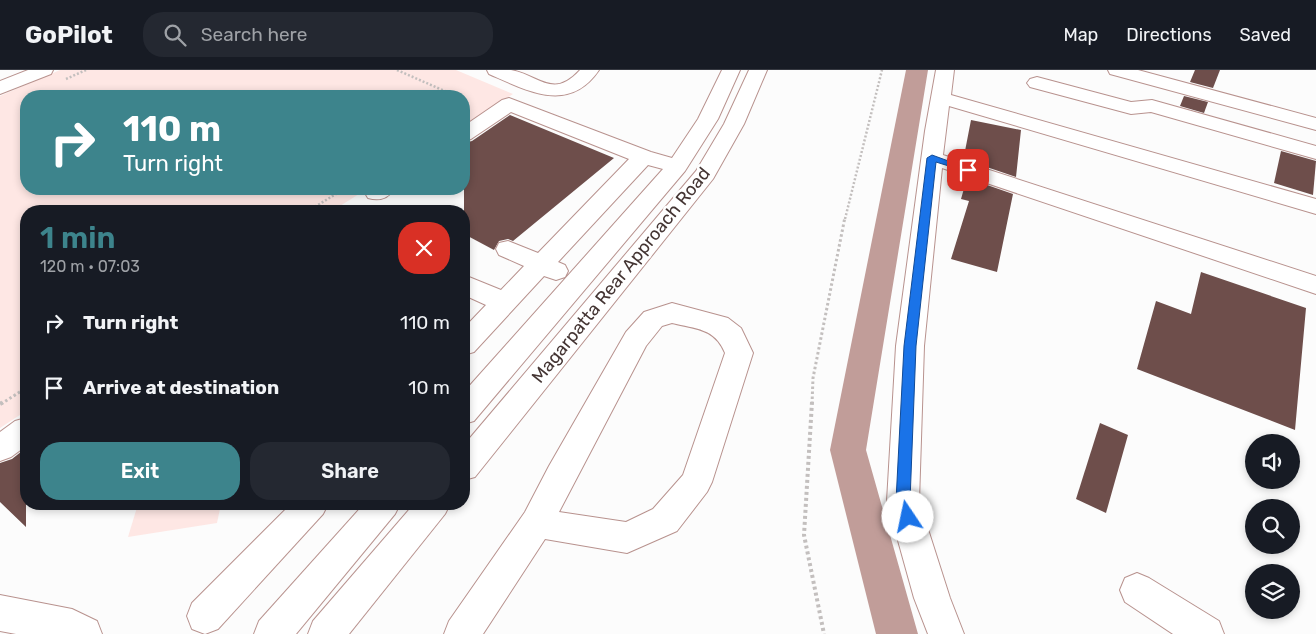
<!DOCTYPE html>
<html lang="en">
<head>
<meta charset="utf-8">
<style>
	:root { --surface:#171b24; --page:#242831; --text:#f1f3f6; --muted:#9ea1a6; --line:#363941; --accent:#3d848c }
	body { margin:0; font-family:Rubik,sans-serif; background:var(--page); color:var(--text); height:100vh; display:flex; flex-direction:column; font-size:19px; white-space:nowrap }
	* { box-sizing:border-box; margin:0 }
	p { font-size:16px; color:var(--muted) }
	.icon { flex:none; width:28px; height:28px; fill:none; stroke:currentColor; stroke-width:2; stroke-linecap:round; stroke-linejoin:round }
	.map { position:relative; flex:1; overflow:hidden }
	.drawer { position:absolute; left:20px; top:135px; width:450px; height:305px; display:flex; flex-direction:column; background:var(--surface); border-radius:20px; box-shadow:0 2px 8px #0003 }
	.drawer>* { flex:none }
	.top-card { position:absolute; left:20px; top:20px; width:450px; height:105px; border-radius:20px; box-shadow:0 2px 8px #0003; background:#3d848c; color:#fff; overflow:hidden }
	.buttons { position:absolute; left:1245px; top:364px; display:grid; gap:10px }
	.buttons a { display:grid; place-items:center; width:55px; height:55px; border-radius:50%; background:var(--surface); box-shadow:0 2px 8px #0003; font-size:25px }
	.pin { position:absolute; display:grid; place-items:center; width:42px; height:42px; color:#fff; margin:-21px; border-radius:10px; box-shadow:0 2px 8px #0006 }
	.me { position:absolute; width:55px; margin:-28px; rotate:349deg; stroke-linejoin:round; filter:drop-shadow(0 0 4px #0008) }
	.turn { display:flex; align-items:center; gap:18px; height:105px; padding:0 20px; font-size:22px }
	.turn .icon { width:65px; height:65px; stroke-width:2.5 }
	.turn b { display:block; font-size:35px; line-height:42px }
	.round { display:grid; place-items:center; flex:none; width:52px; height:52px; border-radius:20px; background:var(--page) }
	.overview { display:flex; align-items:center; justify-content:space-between; height:85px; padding:0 20px }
	h1 { font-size:30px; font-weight:600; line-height:38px; color:var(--accent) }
	.action { display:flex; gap:10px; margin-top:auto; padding:10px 20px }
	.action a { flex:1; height:58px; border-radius:20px; background:var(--accent); color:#fff; font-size:20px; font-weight:600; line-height:58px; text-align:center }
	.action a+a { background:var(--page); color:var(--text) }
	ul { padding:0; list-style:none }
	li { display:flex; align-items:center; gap:15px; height:65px; padding:0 20px }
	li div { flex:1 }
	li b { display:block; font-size:19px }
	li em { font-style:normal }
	header { display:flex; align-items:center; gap:30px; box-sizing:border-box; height:70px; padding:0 25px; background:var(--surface); border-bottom:1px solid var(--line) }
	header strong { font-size:24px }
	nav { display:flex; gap:28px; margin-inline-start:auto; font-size:18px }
	.search { width:350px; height:45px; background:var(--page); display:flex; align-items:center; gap:12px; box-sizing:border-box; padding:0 18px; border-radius:20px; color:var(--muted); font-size:19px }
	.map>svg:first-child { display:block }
</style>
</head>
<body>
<header>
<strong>GoPilot</strong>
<div class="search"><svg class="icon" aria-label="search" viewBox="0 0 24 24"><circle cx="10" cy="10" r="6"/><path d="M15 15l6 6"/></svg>Search here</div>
<nav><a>Map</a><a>Directions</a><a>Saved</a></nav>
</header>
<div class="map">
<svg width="1316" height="564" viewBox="0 0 1316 564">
	<rect width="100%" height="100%" fill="#fcfcfc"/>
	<g fill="#fee7e4">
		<polygon points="60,0 456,0 513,24 464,56 464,26 26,26 26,119 367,119 332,141 26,141 26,341 0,358 0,26"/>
		<polygon points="138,434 221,434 217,453 128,467"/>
	</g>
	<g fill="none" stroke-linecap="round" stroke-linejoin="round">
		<polygon fill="#c19d99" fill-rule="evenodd" points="906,0 928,0 866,380 918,564 876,564 830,380"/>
	</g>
	<g fill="#6e4e4b">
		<polygon points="1195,0 1220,0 1213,18 1190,12"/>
		<polygon points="1184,26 1208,32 1204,43 1180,36"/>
		<polygon points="510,45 614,88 513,171 508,169 499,171 494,180 464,164 464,73 472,71"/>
		<polygon points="971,50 1021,60 1016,107 972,92 975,83 965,81"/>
		<polygon points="1281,81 1316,91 1313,125 1274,113"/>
		<polygon points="967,108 1013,124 997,202 951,189 969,131 961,129"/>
		<polygon points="1201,202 1306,238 1295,360 1137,299 1156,231 1191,244"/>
		<polygon points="1100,353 1128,365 1106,443 1076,429"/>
		<polygon points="26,378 26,457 0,432 0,393 12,389"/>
	</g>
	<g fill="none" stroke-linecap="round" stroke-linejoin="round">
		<g stroke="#b8928e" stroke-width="2">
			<g id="minor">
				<polygon points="28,0 53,0 51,4 0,24 0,11"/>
				<path d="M 487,0 C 494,0 503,0 511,0 C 539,5 553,30 580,0 L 599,0 C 569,44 528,21 489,4 Z"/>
				<polygon points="722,0 740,0 718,49 685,101 474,351 464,354 464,322 663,99 648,95 558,192 565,195 568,201 565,207 556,210 544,206 474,282 464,285 464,258 486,235 464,225 464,205 501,220 524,196 499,185 496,179 499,173 508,171 538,183 629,89 511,42 471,69 464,71 464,56 502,30 509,28 651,82 672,88 698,49"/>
				<polygon points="749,0 767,0 744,54 713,109 475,407 464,410 464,375 696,101 724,54"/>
				<polygon points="936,0 954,0 951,25 1316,129 1316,144 949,36 943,85 1316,206 1316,224 942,98 924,276 919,431 950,528 964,564 928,564 914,528 887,431 896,276 925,61"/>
				<polygon points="1108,0 1138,0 1316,48 1316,60 1110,4"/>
				<polygon points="1037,7 1131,32 1152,30 1316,76 1316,89 1151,42 1131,44 1030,17 1027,13 1030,9"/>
				<path d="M 368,119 L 394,119 C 388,129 379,131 368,128 L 365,123 Z"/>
				<path d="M 672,233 L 728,248 L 741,258 L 753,283 L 712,412 L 707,422 L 677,461 L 627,483 L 545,469 L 483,564 L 444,564 L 449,551 L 525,442 L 549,396 L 626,262 L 644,242 ZM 672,253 C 696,259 715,258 725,283 L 683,405 L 653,439 L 626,452 L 559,442 L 646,276 L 662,256 Z"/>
				<polygon points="26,348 26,376 11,387 0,391 0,362 15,351"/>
				<polygon points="291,434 328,434 323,444 218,559 205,564 192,559 187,546 192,533"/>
				<polygon points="364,434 400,434 395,444 296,564 254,564 259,551"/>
				<polygon points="414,434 450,434 445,444 349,564 308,564 313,551"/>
				<polygon points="1137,503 1149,508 1219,551 1224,564 1173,564 1125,532 1120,520 1125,508"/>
				<polygon points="0,525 72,539 97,551 102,564 16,564 0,561"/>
			</g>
		</g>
		<g stroke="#c3bfbe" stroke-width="2.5" stroke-dasharray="2 2" stroke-linecap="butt">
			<polyline points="397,0 456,26"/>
			<polyline points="66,9 86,0"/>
			<polyline points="308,141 344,119"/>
			<polyline points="845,149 882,0"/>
		</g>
		<g stroke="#c3bfbe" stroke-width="3" stroke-dasharray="2.5 2.5" stroke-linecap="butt">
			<polyline points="1,334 26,318"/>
			<polyline points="812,334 813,308 845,147"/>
		</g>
		<g stroke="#c3bfbe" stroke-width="4" stroke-dasharray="3 3" stroke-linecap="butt">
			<polyline points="812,332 804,465 824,564"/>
			<polyline points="0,334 3,332"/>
		</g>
		<use href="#minor" fill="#fff" fill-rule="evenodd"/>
	</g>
	<polygon fill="#1a73e8" stroke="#114b97" points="932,85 973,100 968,102 936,92 916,276 910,431 915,447 913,451 908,453 903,451 896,431 904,276 927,88"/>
	<g text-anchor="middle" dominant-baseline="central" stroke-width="5" stroke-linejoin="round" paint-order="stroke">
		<g font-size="18" fill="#443533" stroke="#fff">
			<text transform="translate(621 205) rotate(-51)">Magarpatta Rear Approach Road</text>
		</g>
	</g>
</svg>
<div class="buttons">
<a><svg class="icon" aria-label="sound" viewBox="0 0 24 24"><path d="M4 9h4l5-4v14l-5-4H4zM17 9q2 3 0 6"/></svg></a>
<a><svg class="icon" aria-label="search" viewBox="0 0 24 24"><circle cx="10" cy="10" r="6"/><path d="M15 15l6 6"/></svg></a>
<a><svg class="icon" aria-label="layers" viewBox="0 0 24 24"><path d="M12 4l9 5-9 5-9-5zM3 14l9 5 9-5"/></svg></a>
</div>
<div class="pin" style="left:968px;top:100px;background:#d93025"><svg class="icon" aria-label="arrive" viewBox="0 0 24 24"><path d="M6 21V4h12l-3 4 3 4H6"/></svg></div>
<svg class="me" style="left:908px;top:447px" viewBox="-20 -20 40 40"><circle r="19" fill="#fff"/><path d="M0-13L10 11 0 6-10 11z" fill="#1a73e8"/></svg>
<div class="top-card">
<div class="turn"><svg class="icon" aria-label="right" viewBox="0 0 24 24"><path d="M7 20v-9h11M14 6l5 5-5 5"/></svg><div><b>110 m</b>Turn right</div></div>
</div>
<section class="drawer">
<div class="overview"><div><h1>1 min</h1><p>120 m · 07:03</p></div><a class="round" style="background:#d93025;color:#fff"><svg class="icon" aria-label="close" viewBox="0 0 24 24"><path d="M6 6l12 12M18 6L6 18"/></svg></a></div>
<ul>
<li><svg class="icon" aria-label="right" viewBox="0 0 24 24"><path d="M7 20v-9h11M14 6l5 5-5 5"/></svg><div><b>Turn right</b></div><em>110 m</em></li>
<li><svg class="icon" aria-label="arrive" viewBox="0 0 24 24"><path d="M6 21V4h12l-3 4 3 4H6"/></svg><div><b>Arrive at destination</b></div><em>10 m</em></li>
</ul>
<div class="action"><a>Exit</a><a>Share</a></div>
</section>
</div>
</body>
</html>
